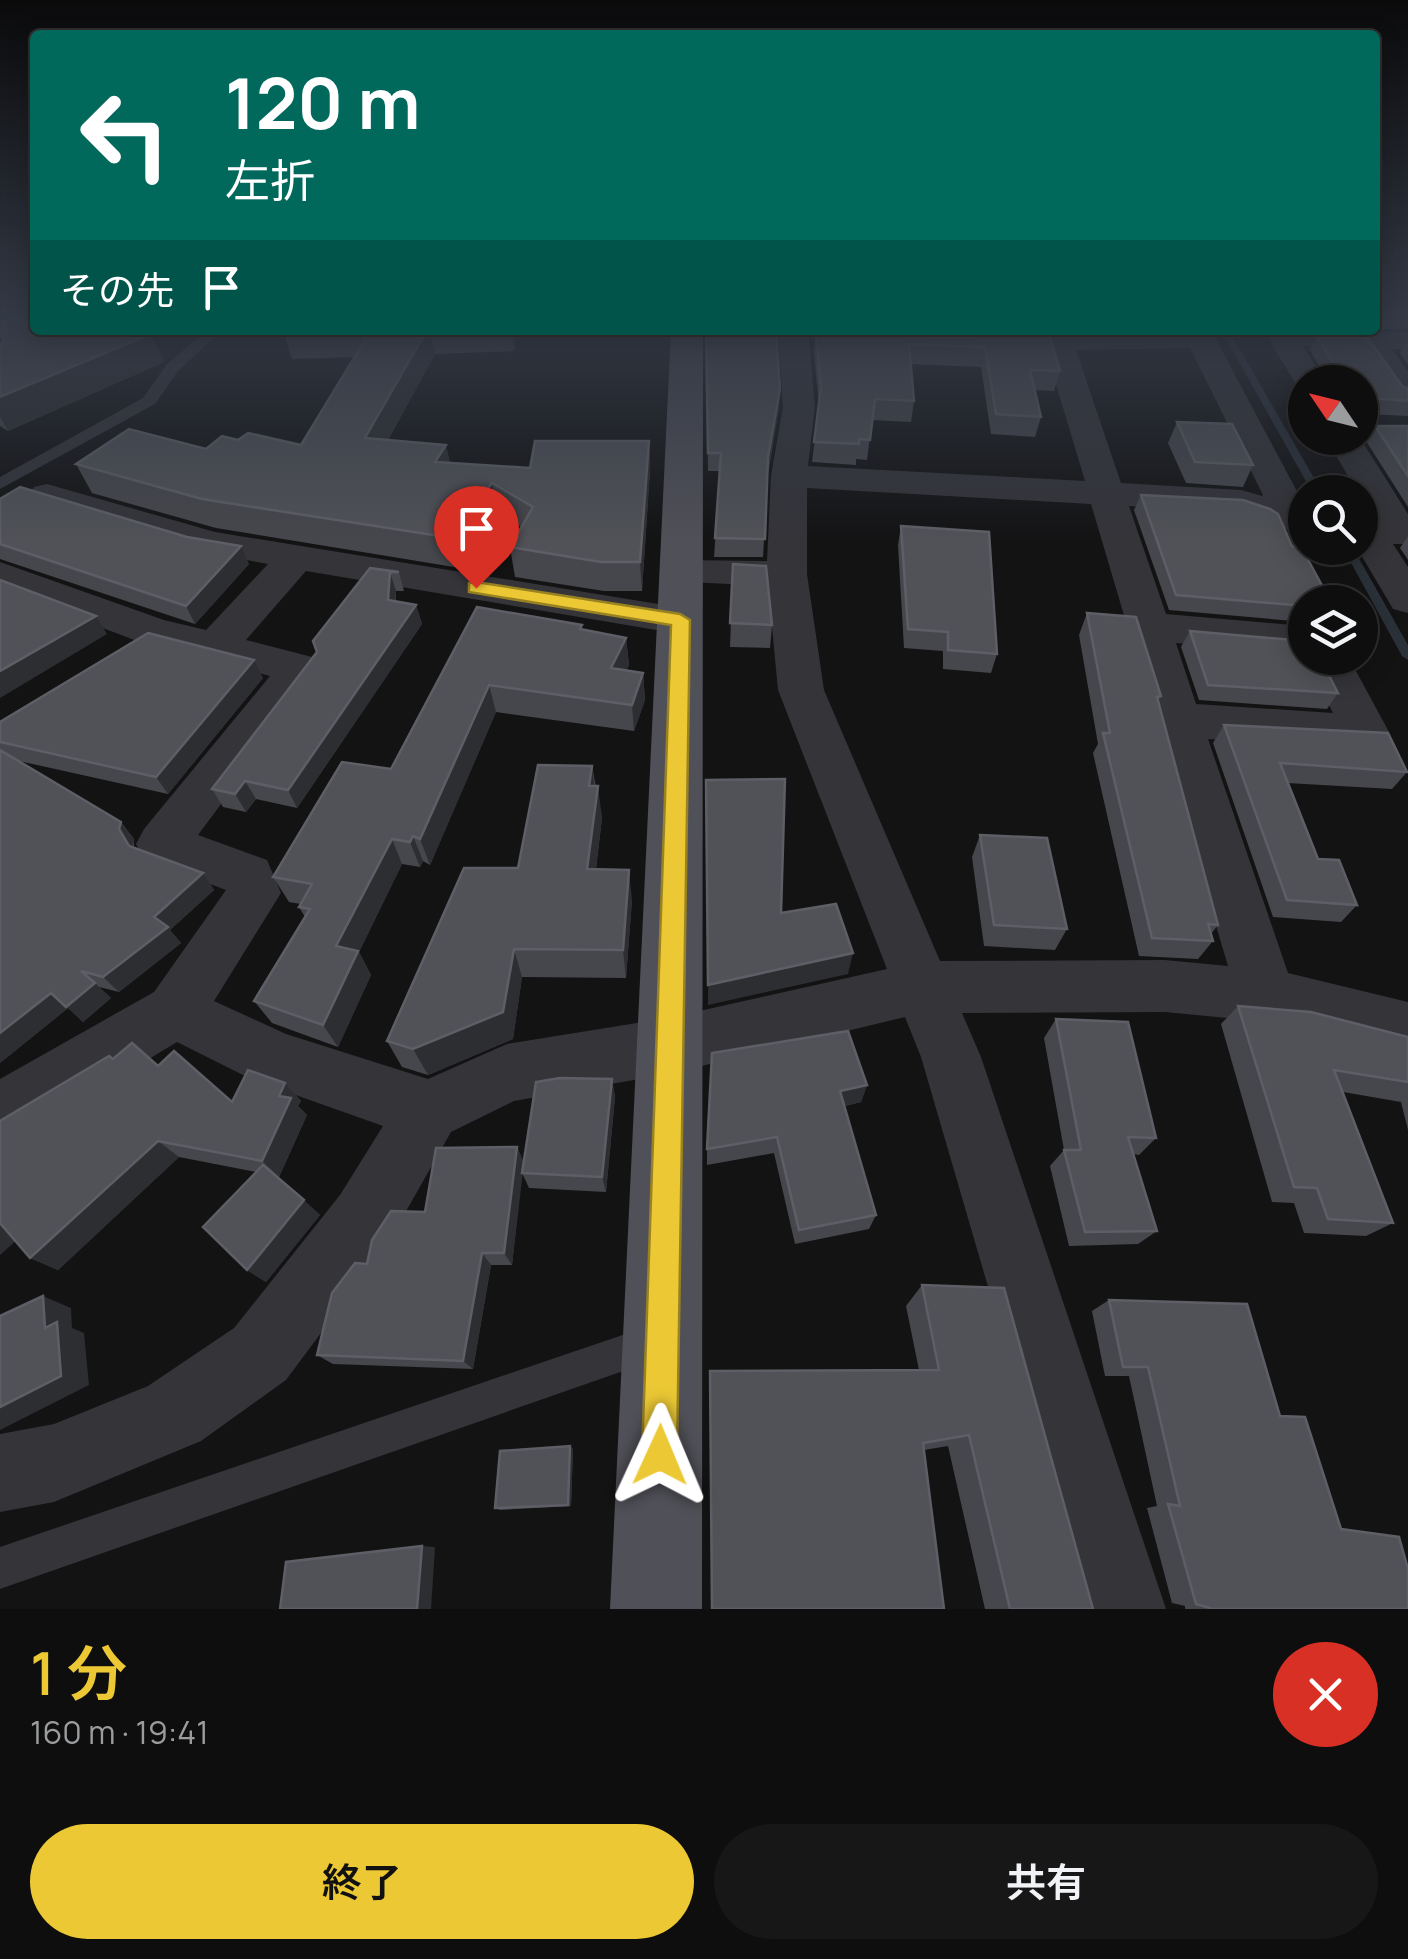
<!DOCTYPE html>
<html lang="ja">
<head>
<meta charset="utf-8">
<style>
	:root { --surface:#0e0e0f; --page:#171718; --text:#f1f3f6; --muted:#9b9c9e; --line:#2e2e2f; --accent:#ebc834 }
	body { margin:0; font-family:Manrope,"Noto Sans JP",sans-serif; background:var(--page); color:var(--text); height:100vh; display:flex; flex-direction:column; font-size:38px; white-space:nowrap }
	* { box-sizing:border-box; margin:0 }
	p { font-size:32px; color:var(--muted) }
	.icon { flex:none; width:55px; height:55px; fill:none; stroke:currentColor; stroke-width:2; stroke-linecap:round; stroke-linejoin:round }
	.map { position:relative; height:1609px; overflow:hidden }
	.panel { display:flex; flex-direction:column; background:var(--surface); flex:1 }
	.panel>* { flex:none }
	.guide { position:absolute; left:30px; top:30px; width:1350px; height:305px; border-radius:10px; box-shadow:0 5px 25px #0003,0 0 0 2px var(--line); background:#00695c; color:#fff; overflow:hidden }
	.needle { width:65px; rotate:305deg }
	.buttons { position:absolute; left:1288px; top:365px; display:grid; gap:20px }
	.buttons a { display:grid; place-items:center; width:90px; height:90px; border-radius:50%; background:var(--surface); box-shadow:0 5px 25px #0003,0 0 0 2px var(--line); font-size:50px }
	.pin { position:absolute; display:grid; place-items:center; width:85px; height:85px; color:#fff; margin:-102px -42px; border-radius:50% 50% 50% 0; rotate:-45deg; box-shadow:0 0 10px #0007 }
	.pin .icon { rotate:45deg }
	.me { position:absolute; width:110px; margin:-55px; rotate:1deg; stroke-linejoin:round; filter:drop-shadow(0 0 8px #0008) }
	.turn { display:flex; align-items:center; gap:35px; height:210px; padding:0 30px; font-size:45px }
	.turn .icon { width:130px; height:130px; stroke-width:2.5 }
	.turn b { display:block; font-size:70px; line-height:85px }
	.then { display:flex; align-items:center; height:95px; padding:0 30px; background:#0003; gap:20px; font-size:38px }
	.round { display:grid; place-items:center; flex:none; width:105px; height:105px; border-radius:52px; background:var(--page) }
	.headline { display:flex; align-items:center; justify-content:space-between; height:170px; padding:0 30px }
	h1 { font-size:60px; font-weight:600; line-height:75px; color:var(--accent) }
	.primary-button { display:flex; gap:20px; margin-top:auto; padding:20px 30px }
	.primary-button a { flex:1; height:115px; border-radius:60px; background:var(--accent); color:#111; font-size:40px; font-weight:600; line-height:115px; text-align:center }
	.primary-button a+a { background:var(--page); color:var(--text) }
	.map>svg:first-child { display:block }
</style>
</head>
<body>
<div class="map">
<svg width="1408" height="1609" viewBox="0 0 1408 1609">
	<rect width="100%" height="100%" fill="#131314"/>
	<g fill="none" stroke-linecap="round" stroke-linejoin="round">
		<g fill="#2b3139" fill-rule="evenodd">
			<polygon points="1221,330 1229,330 1322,492 1312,492"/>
			<polygon points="1343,548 1353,548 1408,645 1408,660 1402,656"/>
		</g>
		<g fill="#343439" fill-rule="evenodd">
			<polygon points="207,330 222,330 178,371 155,404 0,489 0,477 143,398 167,364"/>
			<polygon points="652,1325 665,1330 670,1343 665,1356 652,1361 0,1589 0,1547"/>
		</g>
		<g fill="#343439" fill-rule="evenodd">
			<path d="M 778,330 L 808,330 L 815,407 L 808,466 L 1085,481 L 1043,341 L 1047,335 L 1211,330 L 1299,495 L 1297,508 L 1305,511 L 1305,535 L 1236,512 L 1129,506 L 1166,614 L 1305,626 L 1305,654 L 1176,643 L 1196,704 L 1333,713 L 1305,658 L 1349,658 L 1389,732 L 1383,744 L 1366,749 L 1208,739 L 1288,973 L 1408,1002 L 1408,1058 L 1279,1023 L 1165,1012 L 962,1013 L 981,1057 L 1166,1609 L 1082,1609 L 921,1057 L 905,1017 L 668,1074 L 514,1101 L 451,1132 L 388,1243 L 286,1380 L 201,1441 L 54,1502 L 0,1512 L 0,1434 L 54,1424 L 148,1386 L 234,1328 L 340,1195 L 383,1126 L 253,1080 L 177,1042 L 22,1136 L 0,1145 L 0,1079 L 154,992 L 226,890 L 144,859 L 136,844 L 144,829 L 270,676 L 137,641 L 0,589 L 0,562 L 164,620 L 206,630 L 268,564 L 197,551 L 34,503 L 29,495 L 34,487 L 47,484 L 215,532 L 695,610 L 701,620 L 695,630 L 680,634 L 306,571 L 246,640 L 316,658 L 322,669 L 198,835 L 267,860 L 281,893 L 214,1001 L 286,1034 L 428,1079 L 507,1044 L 668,1018 L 887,969 L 778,690 L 768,586 L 667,581 L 661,572 L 667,563 L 681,560 L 767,561 L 771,476 L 783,407 ZM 1190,348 L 1263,495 L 1262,496 L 1241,490 L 1121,483 L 1076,350 ZM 807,488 L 1091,504 L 1228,966 L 1165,960 L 940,961 L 824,690 L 807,574 Z"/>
			<polygon points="1263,330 1408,332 1408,350 1392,349 1408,371 1408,403 1397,400 1361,348 1303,346 1326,382 1305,382 1305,390 1299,389"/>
			<polygon points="1326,438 1360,438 1408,514 1408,544 1393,544 1408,567 1408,613 1393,609 1357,548 1360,548 1360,522 1375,523"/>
		</g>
		<polygon fill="#505058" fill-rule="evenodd" points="671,330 703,330 702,1609 610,1609"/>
	</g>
	<g fill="#46474c">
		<polygon points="0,317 35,317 118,331 162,357 164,362 8,431 0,426 0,347 3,340 2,331 0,331"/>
		<rect x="1375" y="317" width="33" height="12"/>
		<polygon points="283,330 516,330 514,351 435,354 388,440 450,463 530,468 649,441 650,470 642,591 604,591 515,577 510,547 521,527 497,512 460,568 216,528 92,493 76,464 206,449 238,440 301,445 355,357 292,359"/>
		<polygon points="706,330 779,407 768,474 763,557 714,557 720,471 708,471"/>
		<polygon points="899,330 990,330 939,331"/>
		<polygon points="816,332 943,337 1049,334 1060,371 1054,391 1035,390 1041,417 1035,437 991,434 981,367 911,364 914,401 911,422 872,420 867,460 856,459 856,465 812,462 819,405 814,352"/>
		<polygon points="1317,336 1403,387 1408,388 1408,416 1365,414 1365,418 1360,427 1360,382 1328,382 1310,350"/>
		<polygon points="1408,339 1408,365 1400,353"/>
		<polygon points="1177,422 1253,465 1243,487 1186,483 1168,443"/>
		<polygon points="1375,426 1408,426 1408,507 1366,441"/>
		<polygon points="1141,495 1305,602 1305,622 1169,610 1134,510"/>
		<polygon points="0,499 249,564 195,624 0,559"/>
		<polygon points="901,526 997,654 991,673 943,669 943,651 904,648 898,545"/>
		<polygon points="1408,536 1408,560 1400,548"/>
		<polygon points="733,564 772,625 770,648 730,647"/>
		<polygon points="370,568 399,572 404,591 396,591 396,602 416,605 422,624 297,808 256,799 246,812 223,807 212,789 317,652"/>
		<polygon points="477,607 626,638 629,665 626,671 643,673 645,700 634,731 496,712 430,865 423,861 420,867 402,864 359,952 371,975 338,1047 272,1023 254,1001 305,917 299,907 301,904 289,902 273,877 391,769"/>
		<polygon points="1087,613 1161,696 1158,701 1218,925 1211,934 1213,941 1198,959 1139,956 1093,753 1098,744 1079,635"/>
		<polygon points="1190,631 1338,693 1327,709 1199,700 1181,647"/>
		<polygon points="263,678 168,794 19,761 121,822 134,839 134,847 203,873 214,890 170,930 181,943 119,992 99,987 111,998 83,1022 68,1008 0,1063 0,722"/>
		<polygon points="1224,725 1407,772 1392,789 1287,783 1318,859 1357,905 1341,922 1273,917 1213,743"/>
		<polygon points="592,766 602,818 596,869 632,900 626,978 522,977 513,1039 428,1075 402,1067 387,1041 518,868"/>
		<polygon points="980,835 1067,929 1055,950 984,946 972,857"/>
		<polygon points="1238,1006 1408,1037 1408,1130 1401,1102 1343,1092 1393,1223 1366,1236 1304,1233 1294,1203 1272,1202 1221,1024"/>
		<polygon points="1056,1019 1156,1138 1139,1155 1133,1154 1157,1231 1138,1244 1069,1246 1050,1166 1064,1150 1044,1038"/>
		<polygon points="158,1066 232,1102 285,1083 301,1101 298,1106 307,1115 279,1177 276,1176 320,1215 266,1282 247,1270 256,1172 179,1157 58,1270 30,1258 15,1241 0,1255"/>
		<polygon points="612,1079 615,1097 606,1192 529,1188 522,1173 512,1265 491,1265 473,1369 333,1364 317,1355 367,1264 425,1212 517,1147 524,1163"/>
		<polygon points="867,1085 861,1102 845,1106 876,1215 869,1229 795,1244 774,1153 707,1165 707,1149"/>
		<polygon points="922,1285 1093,1609 985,1609 948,1446 924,1450 712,1609 919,1370 906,1306"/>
		<polygon points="1109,1300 1280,1416 1341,1529 1408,1609 1185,1609 1185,1606 1172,1603 1147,1508 1157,1506 1129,1376 1105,1376 1092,1311"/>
		<polygon points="573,1449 571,1506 500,1510 495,1508"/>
	</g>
	<g fill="#2d2e31">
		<polygon points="90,330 119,330 107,352 150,330 164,362 8,431 0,417 0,397 88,333"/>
		<polygon points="427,330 430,330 435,354 373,467 365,438"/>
		<polygon points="511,330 516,330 514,351"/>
		<polygon points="780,389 779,407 767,476 768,457"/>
		<polygon points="649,441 650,470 642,591 640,562"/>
		<polygon points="446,445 453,474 435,462"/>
		<polygon points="492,483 497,512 460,568 452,538"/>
		<polygon points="241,546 249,564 195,624 186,606"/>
		<polygon points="390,572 396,591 394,619 388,600"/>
		<polygon points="416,605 422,624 297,808 288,790"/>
		<polygon points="96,616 107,634 0,698 0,671"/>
		<polygon points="626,638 629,665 614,695 611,668"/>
		<polygon points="254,660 263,678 168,794 156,777"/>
		<polygon points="643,673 645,700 634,731 632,705"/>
		<polygon points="489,685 496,712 430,865 420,839"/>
		<polygon points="592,766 596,798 598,786 602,818 592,900 587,869 589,786"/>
		<polygon points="245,781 256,799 246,812 235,794"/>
		<polygon points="121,822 134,839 133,846 143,862 129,846 119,829"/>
		<polygon points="413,836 423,861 420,867 410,842"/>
		<polygon points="392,839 402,864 359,952 371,975 338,1047 323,1025 336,946"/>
		<polygon points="629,870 632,900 626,978 623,950"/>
		<polygon points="203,873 214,890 170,930 181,943 119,992 103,977 154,917"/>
		<polygon points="514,949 522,977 513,1039 428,1075 413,1049"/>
		<polygon points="853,953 848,974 708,1005 708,985"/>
		<polygon points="95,983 111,998 83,1022 68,1008 0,1063 0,1033 51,993"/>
		<polygon points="612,1079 615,1097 606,1192 602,1177"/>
		<polygon points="285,1083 301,1101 298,1106 307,1115 279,1177 262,1161 279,1096"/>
		<polygon points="867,1085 861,1102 835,1108 840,1091"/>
		<polygon points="158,1141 179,1157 58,1270 30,1258"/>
		<polygon points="517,1147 524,1163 512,1265 504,1253"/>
		<polygon points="304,1200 320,1215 266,1282 247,1270"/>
		<polygon points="0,1221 24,1233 0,1255"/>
		<polygon points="482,1253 491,1265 473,1369 463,1361"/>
		<polygon points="43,1296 71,1308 72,1328 84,1333 89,1385 0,1430 0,1407 45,1328"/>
		<polygon points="570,1446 573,1449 571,1506 568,1505"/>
		<polygon points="422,1546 435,1547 431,1609 417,1609"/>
	</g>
	<g fill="#505257" stroke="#5e5f66" stroke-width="2.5">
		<polygon points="11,317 35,317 35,330 90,330 88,333 150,330 151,334 0,397 0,347 3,340 0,333"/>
		<polygon points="283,330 327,330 283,332"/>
		<polygon points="371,330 427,330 365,438 446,445 435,462 530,468 535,441 649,441 640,562 601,562 510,547 533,507 492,483 452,538 202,499 76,464 129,429 206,449 222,436 238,440 248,433 301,445"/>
		<polygon points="706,330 776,330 780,389 768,457 765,539 715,538 721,453 708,453"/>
		<polygon points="816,332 943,337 1049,334 1060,371 1030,370 1041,417 996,414 985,347 909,344 914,401 875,399 870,440 859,439 859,444 814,442 821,387"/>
		<polygon points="1317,336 1367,337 1403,387 1408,388 1408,401 1369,398 1365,402 1365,418 1360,410 1360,382 1344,382"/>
		<polygon points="1177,422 1232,424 1253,465 1195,462"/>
		<polygon points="1375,426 1408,426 1408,476"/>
		<polygon points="20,487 187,537 241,546 186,606 0,544 0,499"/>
		<polygon points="1141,495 1243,500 1270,509 1278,514 1292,546 1301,547 1331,602 1305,602 1305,606 1176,595"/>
		<polygon points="901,526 989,532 997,654 948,650 948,632 908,629"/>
		<polygon points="733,564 766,566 772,625 730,623"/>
		<polygon points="370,568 399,572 390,572 388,600 416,605 288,790 245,781 235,794 212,789 317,652 313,641"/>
		<polygon points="0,580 96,616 0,671"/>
		<polygon points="477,607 582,625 580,629 626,638 611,668 643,673 632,705 489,685 420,839 413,836 410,842 392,839 336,946 358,951 323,1025 254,1001 310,909 299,907 312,884 273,877 342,762 391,769"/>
		<polygon points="1087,613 1136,617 1161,696 1157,697 1218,925 1208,924 1213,941 1152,938 1103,733 1110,733"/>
		<polygon points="1190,631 1305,641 1305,658 1320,658 1338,693 1208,685"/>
		<polygon points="148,633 254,660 156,777 0,742 0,722"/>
		<polygon points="1224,725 1388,733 1407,772 1280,763 1318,859 1339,860 1357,905 1287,900"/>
		<polygon points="0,750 121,822 119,829 129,846 203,873 154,917 168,927 103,977 81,971 95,983 66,1007 51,993 0,1033"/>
		<polygon points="538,765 592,766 589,786 598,786 587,869 629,870 623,950 514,949 503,1012 413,1049 387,1041 464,868 518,868"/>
		<polygon points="785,779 781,913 836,904 853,953 708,985 706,780"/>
		<polygon points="980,835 1047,838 1067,929 994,925"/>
		<polygon points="1238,1006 1311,1012 1408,1037 1408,1082 1334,1070 1393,1223 1328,1219 1317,1188 1294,1187"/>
		<polygon points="1056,1019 1128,1022 1156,1138 1128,1137 1157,1231 1085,1232 1064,1150 1081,1150"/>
		<polygon points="848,1031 867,1085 840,1091 876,1215 799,1230 777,1137 707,1149 712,1053"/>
		<polygon points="132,1043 158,1066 174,1051 232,1102 248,1070 285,1083 279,1096 291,1098 262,1161 158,1141 30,1258 0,1223 0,1121 109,1056 113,1059"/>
		<polygon points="560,1078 612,1079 602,1177 522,1173 536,1082"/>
		<polygon points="517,1147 504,1253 482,1253 463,1361 317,1355 332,1293 355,1263 367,1264 372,1240 391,1211 425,1212 436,1148"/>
		<polygon points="263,1165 304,1200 247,1270 203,1227"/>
		<polygon points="922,1285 1004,1288 1093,1609 1010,1609 969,1435 923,1443 944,1609 712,1609 710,1371 939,1370"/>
		<polygon points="43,1296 45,1328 57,1322 61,1376 0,1407 0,1316"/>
		<polygon points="1109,1300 1247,1304 1280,1416 1305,1417 1341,1529 1399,1537 1408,1569 1408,1609 1210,1609 1210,1608 1196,1604 1168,1504 1180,1506 1148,1367 1123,1367"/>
		<polygon points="570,1446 568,1505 495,1508 500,1451"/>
		<polygon points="422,1546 417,1609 280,1609 286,1562"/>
	</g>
	<linearGradient id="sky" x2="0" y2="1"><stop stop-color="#0a0a0b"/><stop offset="0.58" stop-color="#333945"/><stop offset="1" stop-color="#333945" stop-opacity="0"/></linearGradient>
	<rect width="1408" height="542" fill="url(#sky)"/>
	<polygon fill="#ebc834" stroke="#998222" stroke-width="2.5" points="476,582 680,614 690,620 677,1455 672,1468 660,1473 647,1468 642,1455 671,625 469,592 469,583"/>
</svg>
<div class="buttons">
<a><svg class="needle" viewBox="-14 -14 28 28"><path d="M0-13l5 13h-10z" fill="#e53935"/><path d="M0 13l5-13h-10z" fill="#9b9c9e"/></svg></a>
<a><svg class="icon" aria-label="search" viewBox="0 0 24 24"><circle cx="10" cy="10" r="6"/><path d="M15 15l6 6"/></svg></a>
<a><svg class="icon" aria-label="layers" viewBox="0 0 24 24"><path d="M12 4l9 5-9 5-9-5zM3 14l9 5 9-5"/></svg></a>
</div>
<div class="pin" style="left:476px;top:588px;background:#d93025"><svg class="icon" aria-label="arrive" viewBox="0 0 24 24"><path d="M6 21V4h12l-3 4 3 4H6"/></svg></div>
<svg class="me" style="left:660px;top:1455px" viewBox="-20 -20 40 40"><path d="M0-17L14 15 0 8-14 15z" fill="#ebc834" stroke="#fff" stroke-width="4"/></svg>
<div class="guide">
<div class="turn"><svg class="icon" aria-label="left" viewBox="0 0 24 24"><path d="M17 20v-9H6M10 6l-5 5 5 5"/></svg><div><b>120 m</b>左折</div></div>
<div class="then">その先<svg class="icon" aria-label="arrive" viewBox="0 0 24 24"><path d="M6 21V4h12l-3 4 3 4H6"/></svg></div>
</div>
</div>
<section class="panel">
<div class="headline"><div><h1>1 分</h1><p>160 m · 19:41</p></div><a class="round" style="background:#d93025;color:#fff"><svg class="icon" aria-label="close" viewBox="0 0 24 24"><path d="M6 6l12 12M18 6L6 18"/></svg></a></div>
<div class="primary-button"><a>終了</a><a>共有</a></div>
</section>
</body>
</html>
